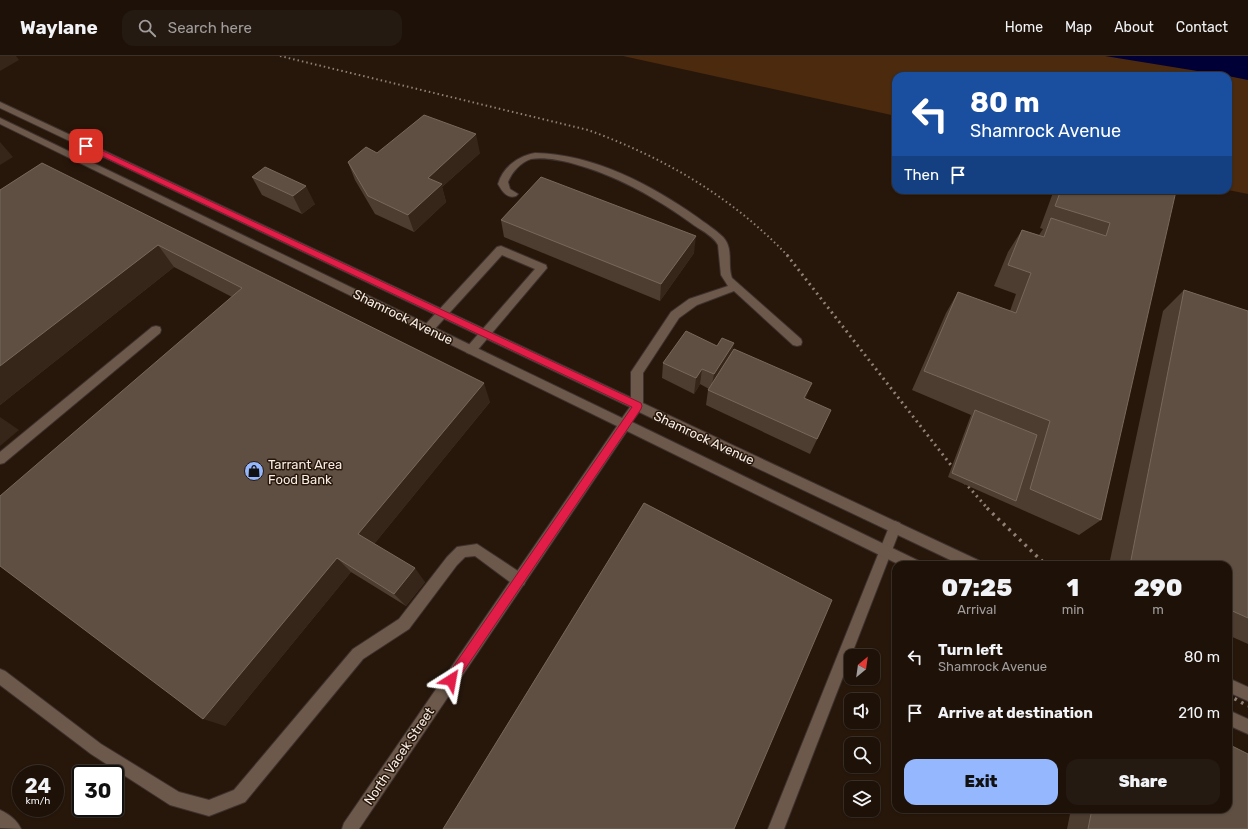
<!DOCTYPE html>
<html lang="en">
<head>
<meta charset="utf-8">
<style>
	:root { --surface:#1d1108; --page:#251a12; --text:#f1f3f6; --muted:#a09d9c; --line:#3b3129; --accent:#94b7fd }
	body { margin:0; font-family:Rubik,sans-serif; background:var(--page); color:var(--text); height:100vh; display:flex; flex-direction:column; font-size:15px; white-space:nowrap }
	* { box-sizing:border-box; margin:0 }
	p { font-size:13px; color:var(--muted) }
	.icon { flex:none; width:22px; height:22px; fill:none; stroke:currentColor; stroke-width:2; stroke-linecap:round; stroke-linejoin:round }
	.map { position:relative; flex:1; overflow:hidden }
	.side { position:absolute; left:892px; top:505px; width:340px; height:252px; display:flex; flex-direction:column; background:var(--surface); border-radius:12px; box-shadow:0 1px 3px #0004,0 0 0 1px var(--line) }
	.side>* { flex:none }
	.top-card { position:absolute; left:892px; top:16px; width:340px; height:122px; border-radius:12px; box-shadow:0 1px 3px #0004,0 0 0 1px var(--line); background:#1a4fa0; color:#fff; overflow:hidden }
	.needle { width:26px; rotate:29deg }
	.controls { position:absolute; left:844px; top:593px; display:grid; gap:8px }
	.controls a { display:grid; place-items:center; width:36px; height:36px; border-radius:8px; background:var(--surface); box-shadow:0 1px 3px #0004,0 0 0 1px var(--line); font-size:20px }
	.speed { position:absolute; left:12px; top:709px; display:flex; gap:8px; font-size:20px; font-weight:700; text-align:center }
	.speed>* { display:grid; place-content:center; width:52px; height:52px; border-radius:50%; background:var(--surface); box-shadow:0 1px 3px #0004,0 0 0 1px var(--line); line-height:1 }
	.speed small { font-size:10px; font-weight:400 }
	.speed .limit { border:2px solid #111; border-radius:6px; background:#fff; color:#111 }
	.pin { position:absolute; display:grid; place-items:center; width:34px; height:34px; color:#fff; margin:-17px; border-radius:8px; box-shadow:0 2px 6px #0006 }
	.me { position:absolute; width:44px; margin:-22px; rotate:34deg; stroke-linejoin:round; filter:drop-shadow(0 0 3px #0008) }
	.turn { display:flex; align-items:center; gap:14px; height:84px; padding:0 12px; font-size:18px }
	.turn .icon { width:52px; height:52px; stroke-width:2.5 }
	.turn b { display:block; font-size:28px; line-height:34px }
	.then { display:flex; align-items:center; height:38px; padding:0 12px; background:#0003; gap:8px; font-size:15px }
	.eta { display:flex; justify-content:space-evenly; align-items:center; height:68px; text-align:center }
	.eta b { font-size:24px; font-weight:800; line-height:28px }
	.cta { display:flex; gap:8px; margin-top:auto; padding:8px 12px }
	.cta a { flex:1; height:46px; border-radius:12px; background:var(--accent); color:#111; font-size:16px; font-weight:800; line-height:46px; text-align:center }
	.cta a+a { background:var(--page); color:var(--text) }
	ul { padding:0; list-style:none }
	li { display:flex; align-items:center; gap:12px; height:56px; padding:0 12px }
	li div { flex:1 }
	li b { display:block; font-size:15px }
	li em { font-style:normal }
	header { display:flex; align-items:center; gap:24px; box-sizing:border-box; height:56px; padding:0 20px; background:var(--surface); border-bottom:1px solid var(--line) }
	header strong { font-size:19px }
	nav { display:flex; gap:22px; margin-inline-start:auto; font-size:14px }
	.search { width:280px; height:36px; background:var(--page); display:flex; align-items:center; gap:10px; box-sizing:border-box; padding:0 14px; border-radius:12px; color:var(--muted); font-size:15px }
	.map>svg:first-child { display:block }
</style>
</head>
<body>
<header>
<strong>Waylane</strong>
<div class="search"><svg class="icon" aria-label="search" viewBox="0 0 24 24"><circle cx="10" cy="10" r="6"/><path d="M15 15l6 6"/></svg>Search here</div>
<nav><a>Home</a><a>Map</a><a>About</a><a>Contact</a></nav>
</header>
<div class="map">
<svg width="1248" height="773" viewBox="0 0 1248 773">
	<rect width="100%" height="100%" fill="#27170b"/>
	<polygon fill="#4c2a0d" points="623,0 1248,0 1248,138 1228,134 1228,20 896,20 896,60"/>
	<polygon fill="#000036" points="1105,0 1248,0 1248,24 1228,20"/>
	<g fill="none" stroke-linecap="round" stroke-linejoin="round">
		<g stroke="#3e322e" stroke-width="2">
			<g id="service">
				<path d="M 535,97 C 593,98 650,128 697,161 C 705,167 716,174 723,181 C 734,193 727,208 732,222 L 801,283 L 802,286 L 801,289 L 797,290 L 793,289 L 734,235 L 697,249 L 679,262 L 643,317 L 643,350 L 641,353 L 637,355 L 633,353 L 631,350 L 631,316 L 671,256 L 689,243 L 728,230 L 721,219 L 718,189 C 714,181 703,175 695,170 C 657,142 616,119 571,107 C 559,104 544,101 531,103 C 521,106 512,116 508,126 L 510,133 L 518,138 L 516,140 C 507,143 502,135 498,128 C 503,111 518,100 535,97 Z"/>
				<polygon points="501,190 546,209 547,212 475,297 471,298 467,297 465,294 467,291 535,213 502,199 432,276 428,277 424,276 423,273 424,270 497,191"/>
				<polygon points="156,270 160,271 161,274 160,277 4,407 0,408 0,396 152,271"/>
				<polygon points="895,465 900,467 901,471 784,773 768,773 889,471 890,467"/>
				<polygon points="477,488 524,519 526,524 524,529 519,530 514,529 475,500 465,501 457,509 409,573 363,603 245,746 209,760 170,749 91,698 0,629 0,613 5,615 101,688 179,736 209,744 234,734 353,593 399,563 447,501 457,491"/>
			</g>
		</g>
		<g stroke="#3e322e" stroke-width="2">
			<g id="minor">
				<polygon points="0,46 980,505 982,509 961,509 639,356 632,366 919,505 921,509 900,509 627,375 359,773 342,773 344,767 617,370 0,68 0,62 622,362 630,351 0,52"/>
				<polygon points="1228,622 1248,631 1248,645 1228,636"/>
				<polygon points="1228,654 1248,663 1248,678 1228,669"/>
				<path d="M 0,754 C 9,758 17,764 21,773 L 0,772 Z"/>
			</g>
		</g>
		<use href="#service" fill="#6c594b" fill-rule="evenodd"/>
		<use href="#minor" fill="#6c594b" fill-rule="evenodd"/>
		<path stroke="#8f8177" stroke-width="2" stroke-dasharray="1.5 3" stroke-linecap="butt" d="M 280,0 L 588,74 C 665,102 732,141 788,200"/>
		<polyline stroke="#8f8177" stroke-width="3" stroke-dasharray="2 4" stroke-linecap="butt" points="787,199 961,422 988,453"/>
		<g stroke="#8f8177" stroke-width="3.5" stroke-dasharray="2.5 5" stroke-linecap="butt">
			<polyline points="987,452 1046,509"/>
			<polyline points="1228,639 1248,650"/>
		</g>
	</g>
	<g fill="#4d3c30">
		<polygon points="377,97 480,97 442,131 446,146 414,176 375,158 355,124 348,106"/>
		<polygon points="42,107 490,346 374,488 425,526 406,550 351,516 225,670 232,241 174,211 0,349 0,134"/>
		<polygon points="252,121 315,148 302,158 262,139"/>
		<polygon points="1054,134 1172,134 1101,464 1079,479 948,421 971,359 912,334 946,257 958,236 1010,255 1016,238 994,230 1008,196 1022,174 1039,179 1043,173 1040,172"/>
		<polygon points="501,164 694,197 660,245 504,181"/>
		<polygon points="1184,234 1248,255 1248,588 1228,579 1228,509 1109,509 1163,255"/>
		<polygon points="732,296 806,343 824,369 810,398 706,349 708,334 709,333 700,328 694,338 662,322 663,307"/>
		<polygon points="1071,753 1228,753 1248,773 1067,773"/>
	</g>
	<g fill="#362519">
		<polygon points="0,0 16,0 19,4 0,15"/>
		<polygon points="476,78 480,97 442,131 446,146 414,176 408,159 428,122"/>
		<polygon points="0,86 13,101 0,109"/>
		<polygon points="306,130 315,148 302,158 293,140"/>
		<polygon points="696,180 694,197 660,245 661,228"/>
		<polygon points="158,189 174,211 0,349 0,310"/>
		<polygon points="734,287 731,303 711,334 714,318"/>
		<polygon points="702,313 700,328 694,338 696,322"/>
		<polygon points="484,327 490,346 370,493 358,478"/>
		<polygon points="812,327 806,342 798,357 804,342"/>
		<polygon points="0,361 19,374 0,390"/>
		<polygon points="337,502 351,516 225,670 203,663"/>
		<polygon points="415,512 425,526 406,550 394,538"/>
	</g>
	<g fill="#5f4f43" stroke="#77685c">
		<polygon points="424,59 476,78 428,122 442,128 408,159 368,140 348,106 366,91 377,97"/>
		<polygon points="42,107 484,327 358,478 415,512 394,538 337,502 203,663 0,510 0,440 242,232 158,189 0,310 0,134"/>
		<polygon points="265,111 306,130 293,140 252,121"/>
		<polygon points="541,121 696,180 661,228 501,164"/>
		<polygon points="1061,134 1172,134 1176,135 1101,464 1030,433 1050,365 924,315 958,236 1016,257 1031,217 1008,209 1022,174 1044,181 1051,162 1106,180 1110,167 1055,150"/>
		<polygon points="1184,234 1248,255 1248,562 1228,553 1228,509 1130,509"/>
		<polygon points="686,275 717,290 722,282 734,287 714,318 702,313 696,322 663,307"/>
		<polygon points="734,293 812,327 804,342 831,354 817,383 708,334"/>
		<polygon points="975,354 1037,379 1016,445 952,417"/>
		<polygon points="644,447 832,544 734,773 443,773"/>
		<polygon points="1228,688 1248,698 1248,773 1088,773 1092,753 1228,753"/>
	</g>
	<polygon fill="#e11d48" stroke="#92132f" points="83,88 88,88 641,347 642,350 641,353 455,628 451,629 447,628 446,624 447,620 632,351 83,91"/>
	<defs>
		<g id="shop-disc" transform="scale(1)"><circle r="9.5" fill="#94b7fd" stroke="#27170b"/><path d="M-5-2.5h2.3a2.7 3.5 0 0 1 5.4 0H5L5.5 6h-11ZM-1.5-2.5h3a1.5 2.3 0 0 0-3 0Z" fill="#111"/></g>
	</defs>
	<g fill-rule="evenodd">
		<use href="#shop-disc" x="254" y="415"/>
	</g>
	<g text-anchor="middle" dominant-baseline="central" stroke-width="3" stroke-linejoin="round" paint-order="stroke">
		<g font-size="13" fill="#f8ede5" stroke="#27170b">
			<text transform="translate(403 261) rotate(26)">Shamrock Avenue</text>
			<text transform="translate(704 382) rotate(25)">Shamrock Avenue</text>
			<text transform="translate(399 700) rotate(-56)">North Vacek Street</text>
		</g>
		<g font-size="13" fill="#f8ede5" stroke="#27170b" text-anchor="start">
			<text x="268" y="408">Tarrant Area<tspan x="268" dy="15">Food Bank</tspan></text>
		</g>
	</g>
</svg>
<div class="controls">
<a><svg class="needle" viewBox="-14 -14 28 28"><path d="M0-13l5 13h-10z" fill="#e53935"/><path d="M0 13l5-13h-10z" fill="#a09d9c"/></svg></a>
<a><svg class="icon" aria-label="sound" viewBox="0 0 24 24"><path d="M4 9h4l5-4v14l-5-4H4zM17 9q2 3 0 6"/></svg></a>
<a><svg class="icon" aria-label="search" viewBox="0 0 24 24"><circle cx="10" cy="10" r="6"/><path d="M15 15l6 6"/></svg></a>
<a><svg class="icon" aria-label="layers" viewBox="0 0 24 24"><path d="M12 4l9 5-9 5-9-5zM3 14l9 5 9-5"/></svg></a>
</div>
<div class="speed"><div>24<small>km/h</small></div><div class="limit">30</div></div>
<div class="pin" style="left:86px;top:90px;background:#d93025"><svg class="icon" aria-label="arrive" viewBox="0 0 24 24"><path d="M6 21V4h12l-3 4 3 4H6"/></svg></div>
<svg class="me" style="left:451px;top:624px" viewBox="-20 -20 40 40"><path d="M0-17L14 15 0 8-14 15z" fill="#e11d48" stroke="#fff" stroke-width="4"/></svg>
<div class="top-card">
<div class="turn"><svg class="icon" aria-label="left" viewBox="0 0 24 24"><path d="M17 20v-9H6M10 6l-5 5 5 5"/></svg><div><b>80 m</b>Shamrock Avenue</div></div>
<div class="then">Then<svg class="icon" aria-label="arrive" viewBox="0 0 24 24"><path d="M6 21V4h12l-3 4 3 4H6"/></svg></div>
</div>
<section class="side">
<div class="eta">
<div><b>07:25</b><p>Arrival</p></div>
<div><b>1</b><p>min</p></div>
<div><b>290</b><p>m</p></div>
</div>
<ul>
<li><svg class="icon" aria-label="left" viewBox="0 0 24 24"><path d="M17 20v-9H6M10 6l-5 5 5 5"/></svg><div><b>Turn left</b><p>Shamrock Avenue</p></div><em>80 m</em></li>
<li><svg class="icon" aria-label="arrive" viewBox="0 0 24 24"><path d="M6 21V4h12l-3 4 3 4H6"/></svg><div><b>Arrive at destination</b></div><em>210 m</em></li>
</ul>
<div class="cta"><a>Exit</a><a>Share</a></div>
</section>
</div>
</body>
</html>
